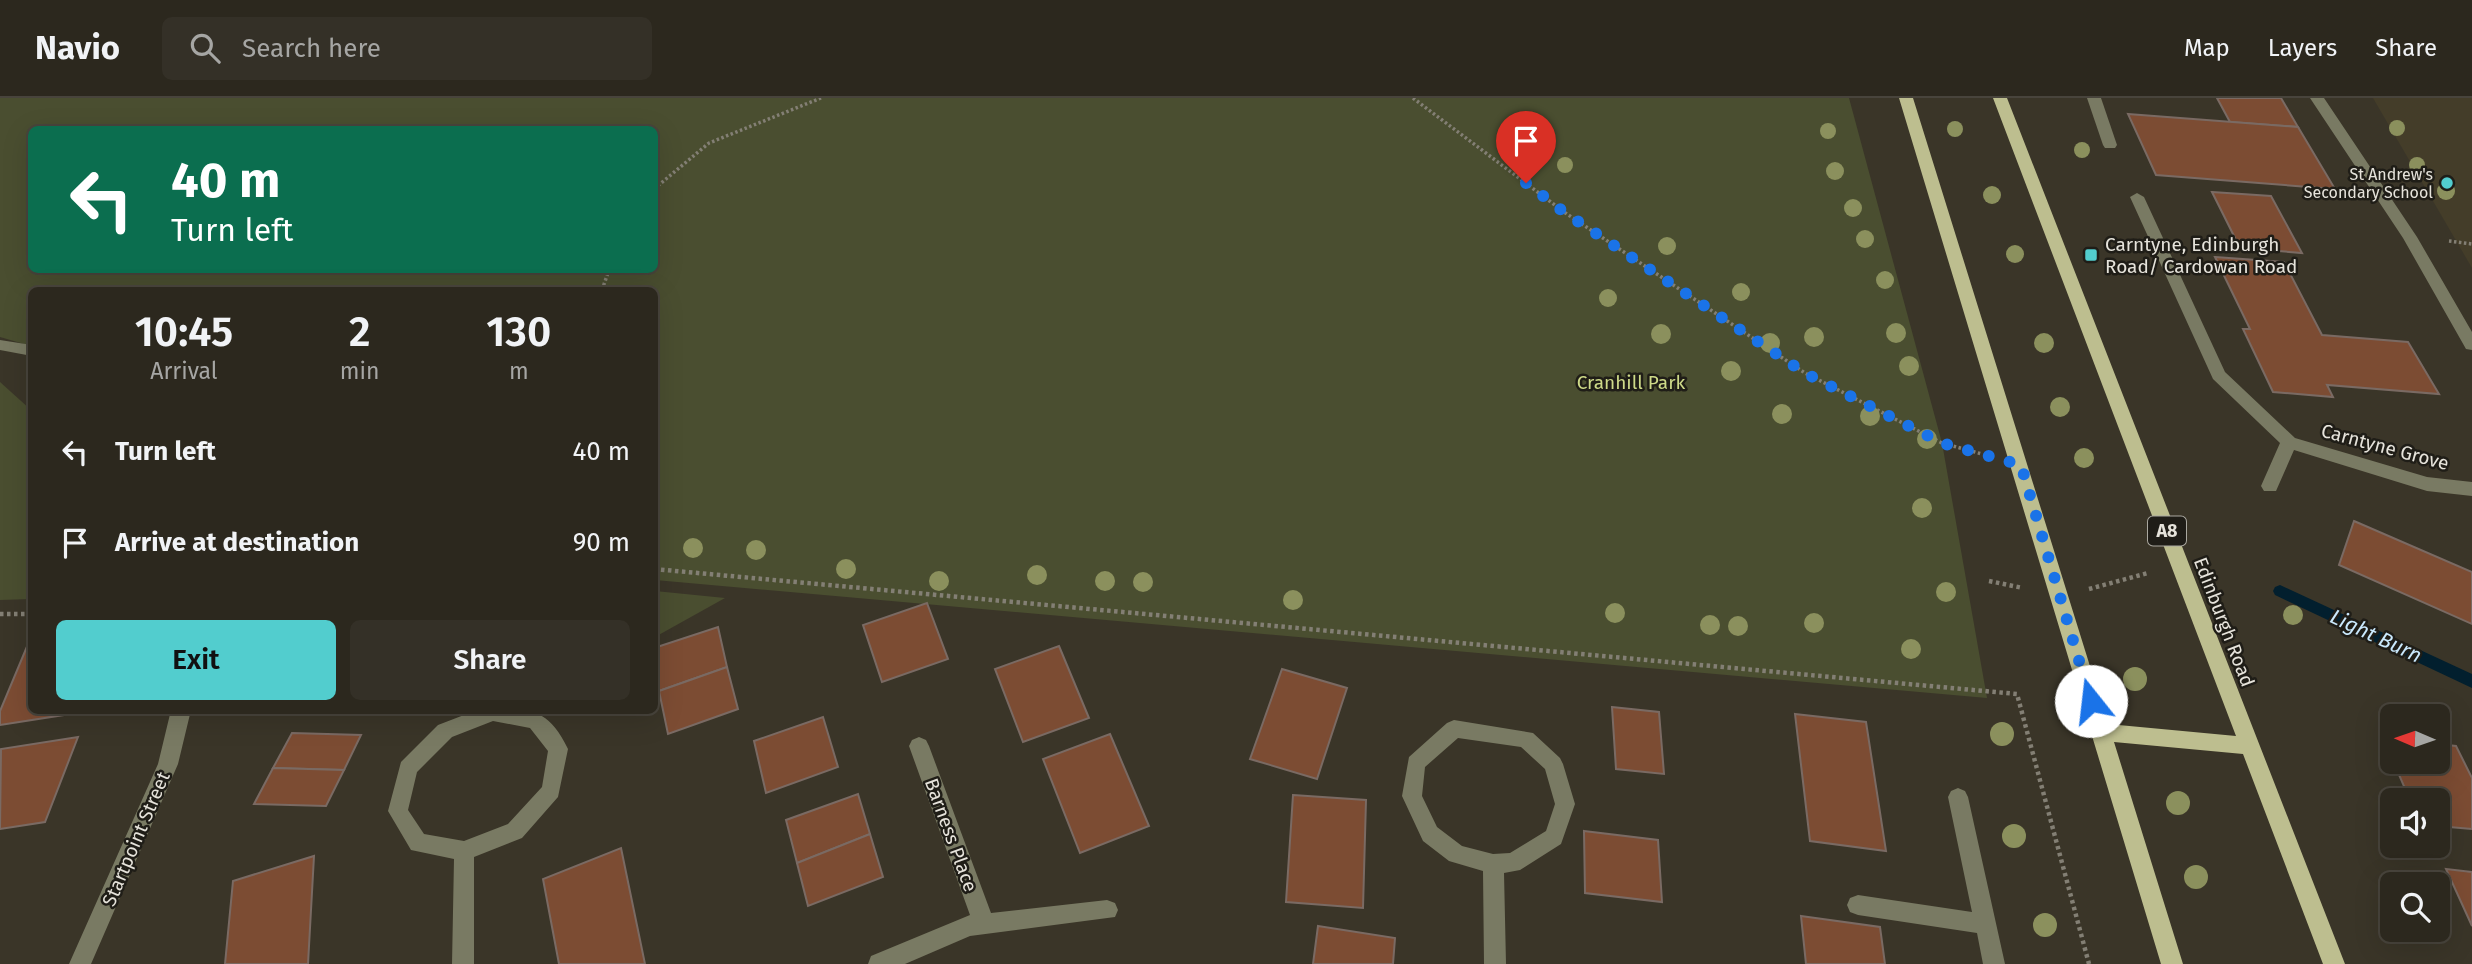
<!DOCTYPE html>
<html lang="en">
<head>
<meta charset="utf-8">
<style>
	:root { --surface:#2c281e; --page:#343027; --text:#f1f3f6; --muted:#a6a6a4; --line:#48443c; --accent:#52cdce }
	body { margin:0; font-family:"Fira Sans",sans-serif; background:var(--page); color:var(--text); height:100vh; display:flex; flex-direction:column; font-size:26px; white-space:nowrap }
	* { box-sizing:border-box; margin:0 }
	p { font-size:23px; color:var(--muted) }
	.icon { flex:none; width:38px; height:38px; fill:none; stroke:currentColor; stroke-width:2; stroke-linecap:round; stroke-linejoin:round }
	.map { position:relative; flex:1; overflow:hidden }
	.sheet { position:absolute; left:28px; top:189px; width:630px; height:427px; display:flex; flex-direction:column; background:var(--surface); border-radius:10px; box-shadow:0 7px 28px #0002,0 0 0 2px var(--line) }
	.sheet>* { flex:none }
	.banner { position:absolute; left:28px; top:28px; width:630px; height:147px; border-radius:10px; box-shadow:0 7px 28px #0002,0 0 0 2px var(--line); background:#0b6e4f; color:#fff; overflow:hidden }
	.needle { width:46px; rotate:272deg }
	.controls { position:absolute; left:2380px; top:606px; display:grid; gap:14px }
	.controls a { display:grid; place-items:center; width:70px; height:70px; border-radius:10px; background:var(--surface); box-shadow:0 7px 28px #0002,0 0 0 2px var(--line); font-size:35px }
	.pin { position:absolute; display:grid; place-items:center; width:60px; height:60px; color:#fff; margin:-72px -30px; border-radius:50% 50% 50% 0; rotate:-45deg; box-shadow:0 0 7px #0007 }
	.pin .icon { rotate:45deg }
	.me { position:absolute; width:77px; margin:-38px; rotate:344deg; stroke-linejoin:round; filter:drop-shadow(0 0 5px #0008) }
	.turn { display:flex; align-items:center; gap:24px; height:147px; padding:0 28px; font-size:32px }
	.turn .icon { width:91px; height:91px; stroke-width:2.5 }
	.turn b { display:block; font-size:49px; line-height:60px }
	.eta { display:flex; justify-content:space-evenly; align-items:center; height:119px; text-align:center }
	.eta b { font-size:42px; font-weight:600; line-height:49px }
	.cta { display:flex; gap:14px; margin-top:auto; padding:14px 28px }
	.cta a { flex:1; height:80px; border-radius:10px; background:var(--accent); color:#111; font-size:28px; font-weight:600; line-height:80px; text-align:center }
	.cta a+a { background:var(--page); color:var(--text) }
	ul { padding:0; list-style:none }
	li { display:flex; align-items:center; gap:21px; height:91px; padding:0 28px }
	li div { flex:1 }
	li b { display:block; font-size:26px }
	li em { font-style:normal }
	header { display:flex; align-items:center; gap:42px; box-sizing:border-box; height:98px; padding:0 35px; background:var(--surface); border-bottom:2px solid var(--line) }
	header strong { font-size:33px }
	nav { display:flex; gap:38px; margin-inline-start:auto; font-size:24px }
	.search { width:490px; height:63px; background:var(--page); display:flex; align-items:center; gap:18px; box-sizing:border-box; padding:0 24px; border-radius:10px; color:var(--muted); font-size:26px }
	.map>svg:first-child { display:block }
</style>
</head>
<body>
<header>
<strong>Navio</strong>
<div class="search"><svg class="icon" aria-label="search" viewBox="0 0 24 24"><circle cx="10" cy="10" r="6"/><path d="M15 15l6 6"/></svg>Search here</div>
<nav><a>Map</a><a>Layers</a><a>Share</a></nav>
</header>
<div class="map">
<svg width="2472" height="866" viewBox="0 0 2472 866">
	<rect width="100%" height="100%" fill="#3a3528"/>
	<polygon fill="#443d29" points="2373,0 2472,0 2472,170"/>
	<g fill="#4a4e30" fill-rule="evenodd">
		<path d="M 0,0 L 1849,0 L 1942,345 L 1987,600 L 655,482 L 654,192 L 32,192 L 31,248 L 0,239 ZM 32,32 L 654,32 L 654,172 L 32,172 Z"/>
		<polygon points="0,284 31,312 31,501 0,502"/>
		<polygon points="655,493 725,500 655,539"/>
	</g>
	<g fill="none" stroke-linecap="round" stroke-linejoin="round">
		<polygon fill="#021f2e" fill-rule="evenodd" points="2280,487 2472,576 2472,590 2275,497 2273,493 2275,489"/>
	</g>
	<g fill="#7c4c33" stroke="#7a6a63" stroke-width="2">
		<polygon points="2217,0 2281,0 2298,29 2230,24"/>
		<polygon points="2128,16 2298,29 2335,91 2156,77"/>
		<polygon points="2212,94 2271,98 2302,155 2240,150"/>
		<polygon points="2215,159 2284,164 2322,237 2408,244 2439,296 2327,287 2333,299 2273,294 2243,231 2250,231"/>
		<polygon points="2354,423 2472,474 2472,526 2339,467"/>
		<polygon points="927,505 948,561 882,584 863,527"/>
		<polygon points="718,529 727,569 659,593 654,574 654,550"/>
		<polygon points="31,539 32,612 71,612 70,616 0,627 0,613"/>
		<polygon points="1059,548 1089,620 1023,644 995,571"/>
		<polygon points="727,569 738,611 668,636 659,593"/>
		<polygon points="1282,571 1347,590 1317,681 1250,661"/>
		<polygon points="1612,609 1659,614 1664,676 1616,671"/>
		<polygon points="1795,616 1866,624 1886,753 1810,743"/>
		<polygon points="823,619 838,669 766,695 754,643"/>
		<polygon points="292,635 361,637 344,672 273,670"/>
		<polygon points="1110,636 1149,728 1080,755 1043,661"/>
		<polygon points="78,639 45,724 0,731 1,651"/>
		<polygon points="2438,646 2456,648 2472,680 2472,731 2438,728 2438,702 2410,702 2393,663 2438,663"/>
		<polygon points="273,670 344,672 326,708 254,706"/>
		<polygon points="858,696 870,736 797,765 786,722"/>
		<polygon points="1293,697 1366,702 1363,810 1286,804"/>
		<polygon points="1584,733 1658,742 1662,804 1585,795"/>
		<polygon points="870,736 883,779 808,808 797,765"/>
		<polygon points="621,750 645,866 559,866 543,781"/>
		<polygon points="314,758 308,866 225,866 233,783"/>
		<polygon points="2446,771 2472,774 2472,828"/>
		<polygon points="1801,818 1880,829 1885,866 1806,866"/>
		<polygon points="1318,828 1395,840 1393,866 1313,866"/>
	</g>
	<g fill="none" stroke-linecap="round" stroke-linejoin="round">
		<g stroke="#837f74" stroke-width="3.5" stroke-dasharray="2.5 2.5" stroke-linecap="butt">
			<polyline points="1413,0 1564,114 1805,275 1942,345 1982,356"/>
			<polyline points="654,91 709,45 821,0"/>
			<polyline points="2449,143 2472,146"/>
			<polyline points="602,192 609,172"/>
		</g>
		<g stroke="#837f74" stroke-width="4.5" stroke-dasharray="3.5 3.5" stroke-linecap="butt">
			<polyline points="654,471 2017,596 2089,866"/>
			<polyline points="1989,483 2023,490"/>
			<polyline points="2089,491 2148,475"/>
			<polyline points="0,516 32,516"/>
		</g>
		<g fill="#797a63" fill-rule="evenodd">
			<polygon points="2087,0 2101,0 2117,47 2115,50 2105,50 2103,47"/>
			<polygon points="2310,0 2324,0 2417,139 2472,234 2472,252 2466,251 2403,140"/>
			<polygon points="2137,95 2144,99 2225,274 2295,340 2427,379 2472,384 2472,398 2427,393 2294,352 2276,393 2264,393 2261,388 2280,345 2213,281 2130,99"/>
			<polygon points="0,242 32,247 32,258 0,252"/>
			<polygon points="171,612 191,612 178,666 91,866 69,866 158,666"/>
			<path d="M 477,612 C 522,612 545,603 568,651 L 558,699 L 522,740 L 474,759 L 474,866 L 452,866 L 454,761 L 411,752 L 388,713 L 401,664 L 438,627 ZM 493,623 L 530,630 L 548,653 L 542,689 L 508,726 L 464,743 L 424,736 L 408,712 L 417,674 L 452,639 Z"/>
			<path d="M 1454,622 L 1533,635 L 1560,660 L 1563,666 L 1575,706 L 1561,746 L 1520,772 L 1504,775 L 1506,866 L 1484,866 L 1483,773 L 1449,763 L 1423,743 L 1402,698 L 1409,659 L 1447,625 ZM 1458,640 L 1521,649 L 1545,671 L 1555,706 L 1546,733 L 1510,755 L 1493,756 L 1462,748 L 1437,729 L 1422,698 L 1425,669 Z"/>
			<polygon points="919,639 926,642 929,648 991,815 1107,802 1115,805 1118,812 1115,819 970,838 905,866 868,866 871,858 970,817 909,648 912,642"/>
			<polygon points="1958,690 1965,693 1968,699 2005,866 1983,866 1977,835 1858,817 1850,814 1847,807 1850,800 1858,797 1972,814 1948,699 1951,693"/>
		</g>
		<polygon fill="#bdbe8f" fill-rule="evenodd" points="1899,0 1913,0 2108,626 2236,638 1993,0 2007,0 2345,866 2323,866 2243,656 2114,644 2183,866 2161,866"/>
	</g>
	<g fill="#8b905d">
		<circle cx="2397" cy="30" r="8"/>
		<circle cx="1955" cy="31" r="8"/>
		<circle cx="1828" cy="33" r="8"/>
		<circle cx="2082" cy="52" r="8"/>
		<circle cx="1565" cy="67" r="8"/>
		<circle cx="2417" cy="67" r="8"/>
		<circle cx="1835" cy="73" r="9"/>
		<circle cx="2446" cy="93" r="9"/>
		<circle cx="1992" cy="97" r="9"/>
		<circle cx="1853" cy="110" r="9"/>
		<circle cx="1865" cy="141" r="9"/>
		<circle cx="1667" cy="148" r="9"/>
		<circle cx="2015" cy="156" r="9"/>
		<circle cx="1885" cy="182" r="9"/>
		<circle cx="1741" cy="194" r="9"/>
		<circle cx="1608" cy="200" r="9"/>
		<circle cx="1896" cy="235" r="10"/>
		<circle cx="1661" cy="236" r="10"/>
		<circle cx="1814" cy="239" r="10"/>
		<circle cx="1770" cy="245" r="10"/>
		<circle cx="2044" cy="245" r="10"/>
		<circle cx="1909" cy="268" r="10"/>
		<circle cx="1731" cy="273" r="10"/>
		<circle cx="2060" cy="309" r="10"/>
		<circle cx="1782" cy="316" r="10"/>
		<circle cx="1870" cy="318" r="10"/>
		<circle cx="1927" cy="341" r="10"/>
		<circle cx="2084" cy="360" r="10"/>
		<circle cx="1922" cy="410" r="10"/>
		<circle cx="693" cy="450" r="10"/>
		<circle cx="756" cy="452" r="10"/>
		<circle cx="846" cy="471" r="10"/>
		<circle cx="1037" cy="477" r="10"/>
		<circle cx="939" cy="483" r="10"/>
		<circle cx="1105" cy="483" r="10"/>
		<circle cx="1143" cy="484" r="10"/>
		<circle cx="1946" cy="494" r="10"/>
		<circle cx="1293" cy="502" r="10"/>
		<circle cx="1615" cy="515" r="10"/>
		<circle cx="2293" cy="517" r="10"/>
		<circle cx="1814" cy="525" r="10"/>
		<circle cx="1710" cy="527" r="10"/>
		<circle cx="1738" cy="528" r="10"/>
		<circle cx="1911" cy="551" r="10"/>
		<circle cx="2135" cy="581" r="12"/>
		<circle cx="2002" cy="636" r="12"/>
		<circle cx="2178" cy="705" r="12"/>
		<circle cx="2014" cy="738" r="12"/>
		<circle cx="2196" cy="779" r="12"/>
		<circle cx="2045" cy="827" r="12"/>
	</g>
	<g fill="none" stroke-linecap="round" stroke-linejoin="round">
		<polyline stroke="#1a73e8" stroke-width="12" stroke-dasharray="0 21.6" points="1526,85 1564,114 1805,275 1942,345 2021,367 2091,603"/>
	</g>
	<g fill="#52cdce" stroke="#1f1d17" stroke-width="2.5">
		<circle cx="2447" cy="85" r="7"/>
		<rect x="2084" y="150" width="14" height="14" rx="3.5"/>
	</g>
	<g text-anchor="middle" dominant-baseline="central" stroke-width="5" stroke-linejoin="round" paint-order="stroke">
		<g font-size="16" fill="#e6e3db" stroke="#1f1d17" text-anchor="end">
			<text x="2433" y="76">St Andrew's<tspan x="2433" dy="18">Secondary School</tspan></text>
		</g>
		<rect fill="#1f1d17" stroke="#aaa8a0" stroke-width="2" x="2148" y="418.5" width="38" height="29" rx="5"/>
		<g font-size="18" font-weight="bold" fill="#e6e3db">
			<text x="2167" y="433">A8</text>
		</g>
		<g font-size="19" fill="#e6e3db" stroke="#1f1d17" text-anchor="start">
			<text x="2105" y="146">Carntyne, Edinburgh<tspan x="2105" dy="22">Road/ Cardowan Road</tspan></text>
		</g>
		<g font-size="19" fill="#ceda88" stroke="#1f1d17">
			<text x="1631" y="284">Cranhill Park</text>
		</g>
		<g font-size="19" fill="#e6e3db" stroke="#1f1d17">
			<text transform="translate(2385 349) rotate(15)">Carntyne Grove</text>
			<text transform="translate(2224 524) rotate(69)">Edinburgh Road</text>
			<text transform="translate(951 737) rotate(70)">Barness Place</text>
			<text transform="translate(136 741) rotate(-67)">Startpoint Street</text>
		</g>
		<g font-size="21" font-style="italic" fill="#cae9fd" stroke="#1f1d17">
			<text transform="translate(2376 538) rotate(25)">Light Burn</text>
		</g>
	</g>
</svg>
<div class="controls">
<a><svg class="needle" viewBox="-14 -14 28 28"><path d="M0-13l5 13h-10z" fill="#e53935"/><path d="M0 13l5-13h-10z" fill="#a6a6a4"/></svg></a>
<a><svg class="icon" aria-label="sound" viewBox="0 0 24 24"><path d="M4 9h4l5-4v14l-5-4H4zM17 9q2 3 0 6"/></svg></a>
<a><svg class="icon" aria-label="search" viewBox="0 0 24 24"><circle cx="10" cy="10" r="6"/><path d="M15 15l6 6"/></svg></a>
</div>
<div class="pin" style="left:1526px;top:85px;background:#d93025"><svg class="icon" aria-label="arrive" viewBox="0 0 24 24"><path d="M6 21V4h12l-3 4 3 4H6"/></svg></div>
<svg class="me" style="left:2091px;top:603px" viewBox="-20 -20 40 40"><circle r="19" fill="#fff"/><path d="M0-13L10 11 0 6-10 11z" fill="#1a73e8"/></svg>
<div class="banner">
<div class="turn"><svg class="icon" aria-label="left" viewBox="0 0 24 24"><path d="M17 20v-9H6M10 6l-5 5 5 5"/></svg><div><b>40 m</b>Turn left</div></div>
</div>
<section class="sheet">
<div class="eta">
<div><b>10:45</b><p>Arrival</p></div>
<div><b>2</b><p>min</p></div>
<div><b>130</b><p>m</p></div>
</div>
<ul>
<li><svg class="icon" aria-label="left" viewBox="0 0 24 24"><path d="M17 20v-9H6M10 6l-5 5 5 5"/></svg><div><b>Turn left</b></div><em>40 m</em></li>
<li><svg class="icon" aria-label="arrive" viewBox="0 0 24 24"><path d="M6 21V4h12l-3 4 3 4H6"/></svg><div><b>Arrive at destination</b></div><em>90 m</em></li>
</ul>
<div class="cta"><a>Exit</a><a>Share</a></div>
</section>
</div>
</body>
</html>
